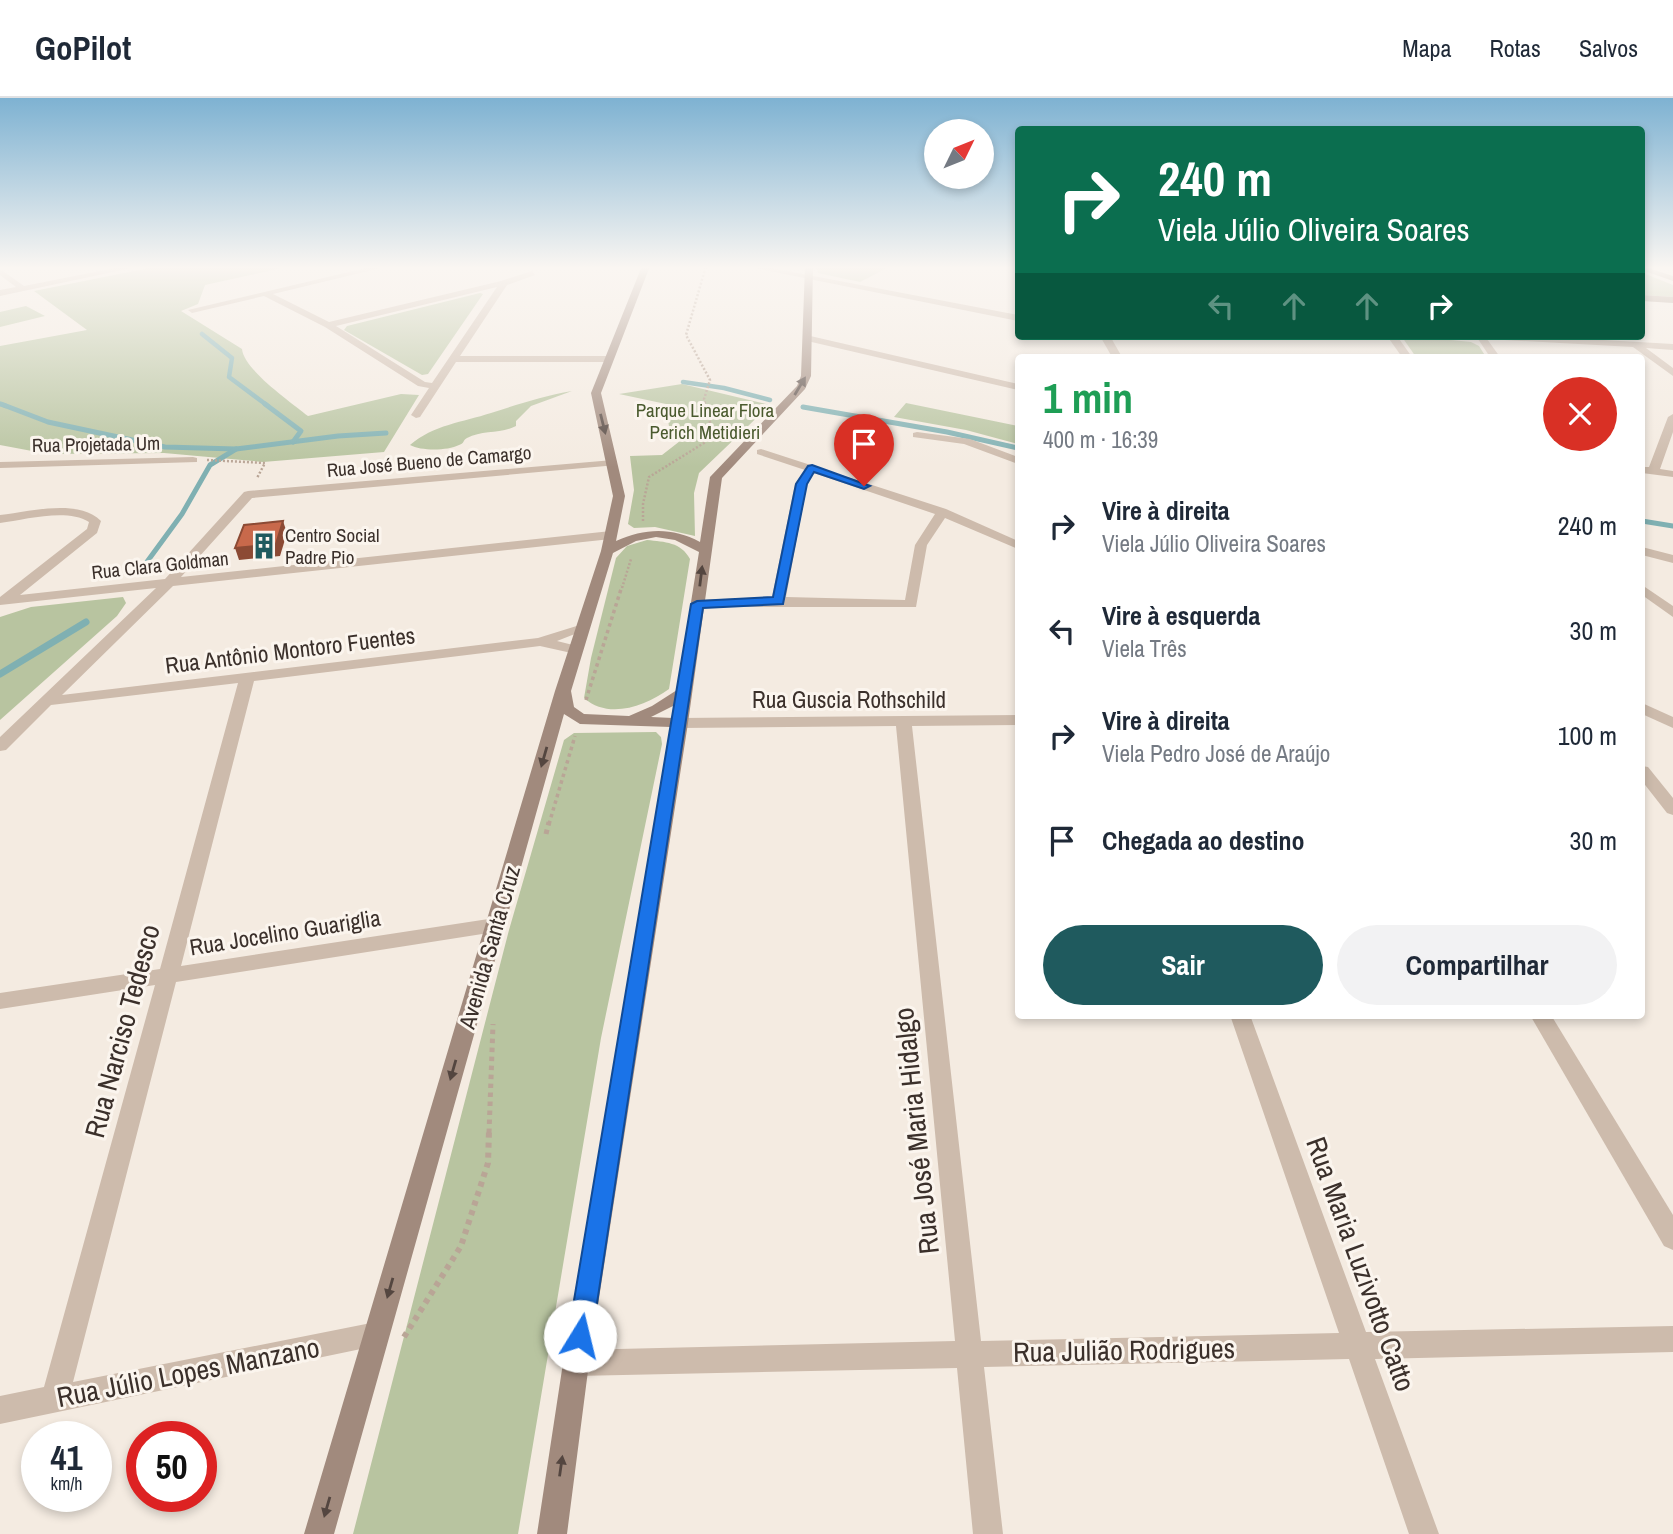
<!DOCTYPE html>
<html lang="pt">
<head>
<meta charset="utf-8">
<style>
	:root { --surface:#fff; --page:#f2f2f3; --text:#1f2937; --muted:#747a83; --line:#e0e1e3; --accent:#1f5a5e }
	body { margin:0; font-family:"Archivo Narrow",sans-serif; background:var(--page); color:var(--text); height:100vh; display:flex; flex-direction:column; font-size:26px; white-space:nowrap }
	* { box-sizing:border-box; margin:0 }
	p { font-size:23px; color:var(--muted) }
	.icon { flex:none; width:38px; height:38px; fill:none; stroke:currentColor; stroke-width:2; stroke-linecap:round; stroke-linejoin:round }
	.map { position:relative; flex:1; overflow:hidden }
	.panel { position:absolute; left:1015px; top:256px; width:630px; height:665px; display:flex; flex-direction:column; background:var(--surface); border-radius:7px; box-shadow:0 4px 10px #0003 }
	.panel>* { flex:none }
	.guide { position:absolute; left:1015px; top:28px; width:630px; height:214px; border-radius:7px; box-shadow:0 4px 10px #0003; background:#0b6e4f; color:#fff; overflow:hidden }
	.needle { width:46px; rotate:47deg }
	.buttons { position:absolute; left:924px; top:21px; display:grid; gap:14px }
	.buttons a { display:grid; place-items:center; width:70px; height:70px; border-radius:50%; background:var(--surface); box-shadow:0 4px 10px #0003; font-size:35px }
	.speed { position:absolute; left:21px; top:1323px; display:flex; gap:14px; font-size:35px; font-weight:700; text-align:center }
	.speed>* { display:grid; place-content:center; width:91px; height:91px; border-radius:50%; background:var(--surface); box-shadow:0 4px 10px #0003; line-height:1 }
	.speed small { font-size:18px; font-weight:400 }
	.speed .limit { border:10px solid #d22; background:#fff; color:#111 }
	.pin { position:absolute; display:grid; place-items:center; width:60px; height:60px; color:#fff; margin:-72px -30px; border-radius:50% 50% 50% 0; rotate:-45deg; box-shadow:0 0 7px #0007 }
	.pin .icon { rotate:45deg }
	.me { position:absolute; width:77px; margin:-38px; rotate:9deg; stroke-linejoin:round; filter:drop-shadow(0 0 5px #0008) }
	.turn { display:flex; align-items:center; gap:24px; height:147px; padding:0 28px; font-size:32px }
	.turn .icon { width:91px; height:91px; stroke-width:2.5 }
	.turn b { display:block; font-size:49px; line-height:60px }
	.lanes { display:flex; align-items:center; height:66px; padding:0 28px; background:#0003; justify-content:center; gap:35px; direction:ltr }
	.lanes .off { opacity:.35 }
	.round { display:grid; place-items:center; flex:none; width:74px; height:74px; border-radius:37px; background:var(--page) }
	.headline { display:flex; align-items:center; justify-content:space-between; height:119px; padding:0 28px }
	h1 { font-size:42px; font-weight:700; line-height:52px; color:#1e9e55 }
	.button { display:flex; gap:14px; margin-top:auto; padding:14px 28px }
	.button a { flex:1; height:80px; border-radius:42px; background:var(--accent); color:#fff; font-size:28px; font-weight:700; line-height:80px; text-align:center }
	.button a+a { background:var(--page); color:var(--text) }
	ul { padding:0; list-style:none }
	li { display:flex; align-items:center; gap:21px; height:105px; padding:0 28px }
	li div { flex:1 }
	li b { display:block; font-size:26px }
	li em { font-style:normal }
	header { display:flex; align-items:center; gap:42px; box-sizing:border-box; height:98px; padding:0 35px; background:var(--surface); border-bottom:2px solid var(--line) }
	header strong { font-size:33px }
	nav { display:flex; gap:38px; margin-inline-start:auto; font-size:24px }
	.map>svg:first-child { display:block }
</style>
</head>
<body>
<header>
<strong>GoPilot</strong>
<nav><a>Mapa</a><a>Rotas</a><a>Salvos</a></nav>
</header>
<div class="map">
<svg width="1673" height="1436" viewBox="0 0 1673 1436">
	<rect width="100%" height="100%" fill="#f4ebe1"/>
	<g fill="#b8c4a0">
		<path d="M 159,168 L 291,168 L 205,187 L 198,206 L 181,213 L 242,251 C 244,272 291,304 308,318 L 401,296 L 419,297 L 384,354 L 263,364 L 164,355 L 48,356 L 0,347 L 0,248 L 87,232 L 34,193 Z"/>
		<polygon points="816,168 891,168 860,184 818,175"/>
		<polygon points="1643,175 1673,187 1673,199 1642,197"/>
		<polygon points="480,195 483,196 428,276 422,277 344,232 347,228"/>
		<polygon points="26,208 45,218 0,229 0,214"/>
		<polygon points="1412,238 1471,244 1479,248 1486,259 1416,259 1402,239"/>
		<polygon points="682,286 770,307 699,375 694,395 695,438 655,429 634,430 628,426 634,392 630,358 662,357 680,343 670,336 666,306 619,296"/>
		<path d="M 572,293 L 531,308 L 516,323 L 516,328 C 501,336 482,332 467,340 C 462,343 465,345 459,347 C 447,353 421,353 410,347 C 433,327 463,324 491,315 C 519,306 543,298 572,293 Z"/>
		<polygon points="906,305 1018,328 1018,346 966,332 894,319"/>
		<path d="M 647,442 C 665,444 681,444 690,461 L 669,591 C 645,608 609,622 584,600 L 591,560 L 616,460 L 627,448 Z"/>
		<polygon points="123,499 126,505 117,518 0,622 0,519 31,509"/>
		<polygon points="656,634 661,639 662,646 601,940 518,1436 353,1436 509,832 564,642 574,635"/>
	</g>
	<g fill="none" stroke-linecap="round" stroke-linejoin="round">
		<g stroke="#7fb0b2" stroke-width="4.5">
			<polyline points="202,236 232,260 229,279 268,308"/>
			<polyline points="683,284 724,290 770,302"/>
			<polyline points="0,306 6,308"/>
		</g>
		<g stroke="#7fb0b2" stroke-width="5">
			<polyline points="1,306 48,324 165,349 236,351 338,338 386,335"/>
			<polyline points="265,306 301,333 293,344"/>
			<polyline points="803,309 947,334 1018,350"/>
			<polyline points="1642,423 1673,428"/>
			<polyline points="141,472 182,416 210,367 236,351"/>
		</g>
		<polyline stroke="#7fb0b2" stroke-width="7" points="0,576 86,524"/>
		<g stroke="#b9a596" stroke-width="2.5" stroke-dasharray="2 2" stroke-linecap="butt">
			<polyline points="207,362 265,365 257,380"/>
			<polyline points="643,423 643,406 649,379 704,345 712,332 704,301 710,282 686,237 706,168"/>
			<polyline points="622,490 631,461"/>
		</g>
		<g stroke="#b9a596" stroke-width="3.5" stroke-dasharray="3.5 3.5" stroke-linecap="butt">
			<polyline points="586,602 622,488"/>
			<polyline points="549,726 575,638"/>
		</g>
		<g stroke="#b9a596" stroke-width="5" stroke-dasharray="4.5 4.5" stroke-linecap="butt">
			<polyline points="546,736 549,724"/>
			<polyline points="489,1035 493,926"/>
		</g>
		<polyline stroke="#b9a596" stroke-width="6" stroke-dasharray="5 5" stroke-linecap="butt" points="404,1239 461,1148 488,1065 489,1033"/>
		<g fill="#cdbbac" fill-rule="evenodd">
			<polygon points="125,168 141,168 0,198 0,192 16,189 0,177 0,171 24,188"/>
			<path d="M 374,168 L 389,168 L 273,196 L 329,224 L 501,183 L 532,173 L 535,177 L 507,187 L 460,258 L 608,258 L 613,261 L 608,264 L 456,264 L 420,319 L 416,320 L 411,317 L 429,290 L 418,288 L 325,229 L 264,198 L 192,215 L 188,212 ZM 497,189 L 432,285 L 425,284 L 336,228 Z"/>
			<polygon points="545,168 666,168 662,170 549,170"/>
			<polygon points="745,168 761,168 1018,217 1018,223"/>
			<polygon points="806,237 1018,286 1018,292 803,242 803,238"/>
			<polygon points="1100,238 1110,238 1122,259 1112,259"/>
			<polygon points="1387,238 1397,238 1412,259 1402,259"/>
			<polygon points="1476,238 1534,238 1673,246 1673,252 1646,250 1673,270 1673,278 1633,249 1487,241 1500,259 1490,259"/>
			<polygon points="1673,316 1673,334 1660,371 1673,373 1673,379 1642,375 1642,369 1649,369 1668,319"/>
			<polygon points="917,334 970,341 1018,359 1018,366 964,346 913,339 913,335"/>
			<path d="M 761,351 L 946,411 L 1018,443 L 1018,451 L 945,420 L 927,447 L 916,509 L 692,509 L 692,503 L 697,502 L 772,499 L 795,386 L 805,372 L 757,356 L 757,352 ZM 814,375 L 935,416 L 915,447 L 905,502 L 786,499 L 807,386 Z"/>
			<polygon points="193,359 197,360 197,364 0,370 0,364"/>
			<path d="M 613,362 L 617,363 L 617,367 L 252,400 L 181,479 L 611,433 L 617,437 L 611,441 L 173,488 L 62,597 L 538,540 L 583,526 L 590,530 L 557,543 L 581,549 L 583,552 L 576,556 L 540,548 L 254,583 L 181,868 L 495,820 L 502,822 L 505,827 L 502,832 L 495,834 L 176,884 L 73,1284 L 376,1224 L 385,1228 L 389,1237 L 385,1246 L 0,1326 L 0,1298 L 44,1289 L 155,887 L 0,911 L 0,895 L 160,871 L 238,585 L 51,607 L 6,652 L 0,653 L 0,639 L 156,490 L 0,507 L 0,499 L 87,431 L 89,424 C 66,410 25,422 0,425 L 0,417 C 29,414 78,400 101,423 L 97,435 L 20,497 L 165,481 L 244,394 L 248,393 Z"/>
			<polygon points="1642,449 1673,457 1673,465 1642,457"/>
			<polygon points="1642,487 1673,508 1673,519 1642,497"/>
			<polygon points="1642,605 1673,619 1673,630 1642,616"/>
			<polygon points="1018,617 1018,627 912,628 981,1243 1339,1235 1230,917 1250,917 1366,1234 1673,1228 1673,1254 1375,1261 1439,1436 1409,1436 1349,1261 984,1269 1003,1436 973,1436 957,1270 576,1278 566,1275 563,1265 566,1255 576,1252 955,1243 896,628 680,630 672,625 680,620"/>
			<polygon points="1642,668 1648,669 1673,700 1673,717 1667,715 1642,683"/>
			<polygon points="1530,917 1551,917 1673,1117 1673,1152 1664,1148"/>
		</g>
		<g fill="#a18a7d" fill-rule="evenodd">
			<path d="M 642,168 L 650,168 L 601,295 L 625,398 L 616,443 C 645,430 672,429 700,444 L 710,379 L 797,288 L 801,278 L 805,168 L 813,168 L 811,278 L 805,291 L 722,380 L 688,625 L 589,1265 L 567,1436 L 537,1436 L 563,1265 L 671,629 L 580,626 L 564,616 L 334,1436 L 304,1436 L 555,593 L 601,453 L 613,398 L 591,295 ZM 656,439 L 675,442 L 699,454 L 677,592 L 652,608 L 629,618 L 584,616 L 574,609 L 571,593 L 613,455 L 636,443 ZM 675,607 L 673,620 L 651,619 Z"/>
			<polygon points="1642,168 1673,178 1673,183 1642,172"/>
			<polygon points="1642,197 1673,199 1673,205 1642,203"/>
		</g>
	</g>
	<polygon fill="#8c4a34" points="283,423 287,435 280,458 239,462 235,450"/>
	<polygon fill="#c8694b" stroke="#8c4a34" stroke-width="2" points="283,423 276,446 235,450 244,427"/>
	<defs><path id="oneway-solid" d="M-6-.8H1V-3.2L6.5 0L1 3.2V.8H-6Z" transform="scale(1.75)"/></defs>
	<g fill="#544640">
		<use href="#oneway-solid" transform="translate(800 288) rotate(-59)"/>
		<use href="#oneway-solid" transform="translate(603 326) rotate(76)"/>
		<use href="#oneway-solid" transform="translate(701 478) rotate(-83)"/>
		<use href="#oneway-solid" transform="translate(544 659) rotate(106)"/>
		<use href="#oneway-solid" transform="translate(453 972) rotate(106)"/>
		<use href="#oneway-solid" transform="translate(390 1190) rotate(106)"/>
		<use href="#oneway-solid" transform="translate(561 1368) rotate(-82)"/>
		<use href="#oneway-solid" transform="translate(327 1409) rotate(106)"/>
	</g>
	<linearGradient id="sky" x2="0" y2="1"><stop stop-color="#7eb2d2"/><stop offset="0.46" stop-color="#faf6f2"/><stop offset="1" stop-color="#faf6f2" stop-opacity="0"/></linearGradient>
	<rect width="1673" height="369" fill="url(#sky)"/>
	<polygon fill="#1a73e8" stroke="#114b97" stroke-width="2" points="812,367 870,388 864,391 814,374 807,386 783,506 703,510 592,1238 588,1247 580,1250 571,1247 568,1238 691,506 697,503 773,499 796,386 808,368"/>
	<defs>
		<g id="building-bare" transform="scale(2.1)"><path d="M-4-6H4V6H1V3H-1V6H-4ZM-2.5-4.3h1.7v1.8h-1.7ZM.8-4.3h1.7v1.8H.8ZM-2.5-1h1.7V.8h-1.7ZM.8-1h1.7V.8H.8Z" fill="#1f5a5e" stroke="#fbf5ee" stroke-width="2.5" paint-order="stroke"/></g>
	</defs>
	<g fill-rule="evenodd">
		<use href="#building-bare" x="264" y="448"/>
	</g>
	<g text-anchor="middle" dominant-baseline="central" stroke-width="6" stroke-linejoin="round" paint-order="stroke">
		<g font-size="19" fill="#4a5a2e" stroke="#fbf5ee">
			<text x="705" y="312">Parque Linear Flora<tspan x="705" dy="22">Perich Metidieri</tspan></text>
		</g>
		<g font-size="19" fill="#3b302b" stroke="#fbf5ee">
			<text transform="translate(96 346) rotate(-1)">Rua Projetada Um</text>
			<text transform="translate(429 363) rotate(-5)">Rua José Bueno de Camargo</text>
			<text transform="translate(160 467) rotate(-6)">Rua Clara Goldman</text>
		</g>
		<g font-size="19" fill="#3b302b" stroke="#fbf5ee" text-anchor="start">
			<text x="285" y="437">Centro Social<tspan x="285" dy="22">Padre Pio</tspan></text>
		</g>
		<g font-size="23" fill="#3b302b" stroke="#fbf5ee">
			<text transform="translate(290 552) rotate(-7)">Rua Antônio Montoro Fuentes</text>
			<text x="849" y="601">Rua Guscia Rothschild</text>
			<text transform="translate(285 834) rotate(-9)">Rua Jocelino Guariglia</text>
			<text transform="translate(489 849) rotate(-74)">Avenida Santa Cruz</text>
		</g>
		<g font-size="28" fill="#3b302b" stroke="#fbf5ee">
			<text transform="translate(122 933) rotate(-75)">Rua Narciso Tedesco</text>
			<text transform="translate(916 1033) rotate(-96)">Rua José Maria Hidalgo</text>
			<text transform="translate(1361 1166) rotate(70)">Rua Maria Luzivotto Catto</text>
			<text transform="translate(1124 1252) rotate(-1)">Rua Julião Rodrigues</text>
			<text transform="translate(188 1274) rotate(-11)">Rua Júlio Lopes Manzano</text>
		</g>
	</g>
</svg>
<div class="buttons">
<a><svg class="needle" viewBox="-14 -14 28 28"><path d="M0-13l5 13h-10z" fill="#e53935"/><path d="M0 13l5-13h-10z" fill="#747a83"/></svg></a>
</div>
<div class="speed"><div>41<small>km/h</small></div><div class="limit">50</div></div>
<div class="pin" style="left:864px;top:388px;background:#d93025"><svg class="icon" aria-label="arrive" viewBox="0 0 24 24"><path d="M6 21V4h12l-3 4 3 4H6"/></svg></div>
<svg class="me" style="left:580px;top:1238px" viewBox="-20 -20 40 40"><circle r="19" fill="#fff"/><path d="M0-13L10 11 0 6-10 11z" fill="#1a73e8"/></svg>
<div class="guide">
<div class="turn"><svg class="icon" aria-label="right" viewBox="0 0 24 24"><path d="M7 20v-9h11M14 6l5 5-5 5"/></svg><div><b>240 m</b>Viela Júlio Oliveira Soares</div></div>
<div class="lanes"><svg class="icon off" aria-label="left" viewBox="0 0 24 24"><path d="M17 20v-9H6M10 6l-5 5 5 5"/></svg><svg class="icon off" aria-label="ahead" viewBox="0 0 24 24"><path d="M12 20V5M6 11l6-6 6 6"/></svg><svg class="icon off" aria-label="ahead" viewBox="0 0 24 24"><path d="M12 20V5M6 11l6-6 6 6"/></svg><svg class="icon" aria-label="right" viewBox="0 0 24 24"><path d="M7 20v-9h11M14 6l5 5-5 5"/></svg></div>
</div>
<section class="panel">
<div class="headline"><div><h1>1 min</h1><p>400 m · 16:39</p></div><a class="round" style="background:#d93025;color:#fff"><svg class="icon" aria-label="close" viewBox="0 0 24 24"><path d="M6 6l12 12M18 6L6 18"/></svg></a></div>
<ul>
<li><svg class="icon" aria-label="right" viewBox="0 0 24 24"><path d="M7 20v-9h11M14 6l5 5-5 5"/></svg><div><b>Vire à direita</b><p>Viela Júlio Oliveira Soares</p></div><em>240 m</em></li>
<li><svg class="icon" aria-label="left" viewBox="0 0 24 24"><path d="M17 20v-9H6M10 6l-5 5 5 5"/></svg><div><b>Vire à esquerda</b><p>Viela Três</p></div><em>30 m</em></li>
<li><svg class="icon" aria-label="right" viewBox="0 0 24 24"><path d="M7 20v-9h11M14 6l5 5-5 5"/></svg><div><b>Vire à direita</b><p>Viela Pedro José de Araújo</p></div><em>100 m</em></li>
<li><svg class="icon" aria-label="arrive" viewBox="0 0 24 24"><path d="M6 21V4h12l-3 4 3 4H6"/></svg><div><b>Chegada ao destino</b></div><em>30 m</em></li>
</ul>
<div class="button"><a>Sair</a><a>Compartilhar</a></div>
</section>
</div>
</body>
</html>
